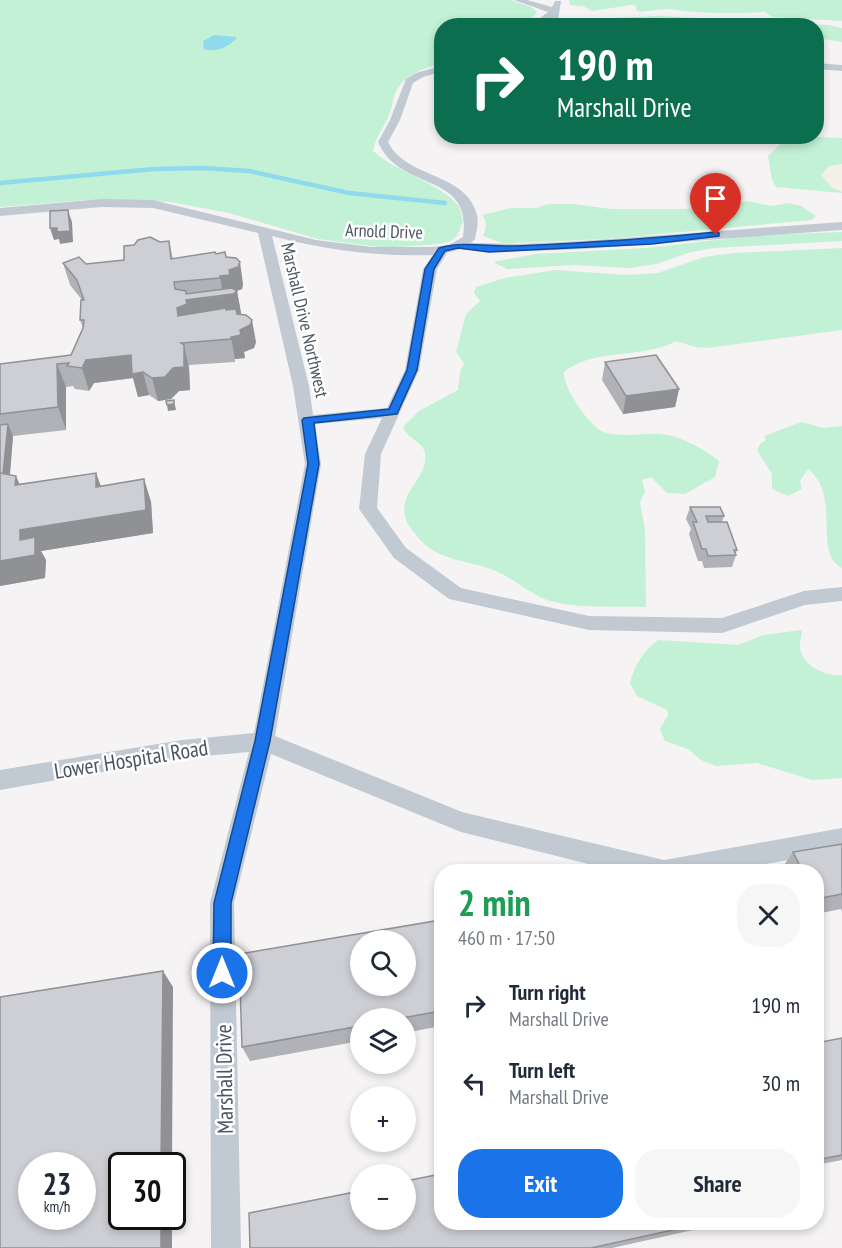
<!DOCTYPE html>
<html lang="en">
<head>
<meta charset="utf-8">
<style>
	:root { --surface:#fff; --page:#f6f6f7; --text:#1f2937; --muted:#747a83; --accent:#1a73e8 }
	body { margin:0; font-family:"PT Sans Narrow",sans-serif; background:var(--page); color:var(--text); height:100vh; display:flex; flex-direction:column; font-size:22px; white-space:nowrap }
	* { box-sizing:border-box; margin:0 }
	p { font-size:20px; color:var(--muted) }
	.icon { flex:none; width:33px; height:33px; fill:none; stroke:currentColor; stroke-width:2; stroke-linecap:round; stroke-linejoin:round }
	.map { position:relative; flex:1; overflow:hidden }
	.details { position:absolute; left:434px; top:864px; width:390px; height:366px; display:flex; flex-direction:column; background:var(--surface); border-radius:24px; box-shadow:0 3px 9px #0003 }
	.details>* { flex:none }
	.banner { position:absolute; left:434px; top:18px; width:390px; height:126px; border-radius:24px; box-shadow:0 3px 9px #0003; background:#0b6e4f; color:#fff; overflow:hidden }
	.fabs { position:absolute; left:350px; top:930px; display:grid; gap:12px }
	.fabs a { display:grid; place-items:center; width:66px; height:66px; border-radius:50%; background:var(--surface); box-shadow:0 3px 9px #0003; font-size:30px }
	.speed { position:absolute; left:18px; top:1152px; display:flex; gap:12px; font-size:30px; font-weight:700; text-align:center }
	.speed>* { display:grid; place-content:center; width:78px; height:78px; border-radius:50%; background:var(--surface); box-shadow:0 3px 9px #0003; line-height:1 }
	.speed small { font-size:15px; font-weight:400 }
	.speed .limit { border:3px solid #111; border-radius:9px; background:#fff; color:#111 }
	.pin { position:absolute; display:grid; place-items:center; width:51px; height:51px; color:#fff; margin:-62px -26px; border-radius:50% 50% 50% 0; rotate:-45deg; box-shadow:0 0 6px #0007 }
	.pin .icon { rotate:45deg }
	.me { position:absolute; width:66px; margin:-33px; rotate:0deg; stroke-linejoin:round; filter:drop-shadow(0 0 4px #0008) }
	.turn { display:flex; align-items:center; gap:21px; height:126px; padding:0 24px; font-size:27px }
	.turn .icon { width:78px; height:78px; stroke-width:2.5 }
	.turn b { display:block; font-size:42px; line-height:51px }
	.round { display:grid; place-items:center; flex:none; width:63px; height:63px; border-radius:24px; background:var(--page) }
	.summary { display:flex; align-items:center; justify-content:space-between; height:102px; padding:0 24px }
	h1 { font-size:36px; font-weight:800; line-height:45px; color:#1e9e55 }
	.action { display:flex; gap:12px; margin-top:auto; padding:12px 24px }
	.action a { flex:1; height:69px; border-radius:24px; background:var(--accent); color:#fff; font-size:24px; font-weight:800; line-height:69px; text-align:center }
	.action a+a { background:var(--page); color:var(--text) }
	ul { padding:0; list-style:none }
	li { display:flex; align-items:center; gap:18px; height:78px; padding:0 24px }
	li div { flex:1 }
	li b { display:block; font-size:22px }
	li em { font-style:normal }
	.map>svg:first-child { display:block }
</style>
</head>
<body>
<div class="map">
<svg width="842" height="1248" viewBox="0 0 842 1248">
	<rect width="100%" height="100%" fill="#f5f3f3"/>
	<g fill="#c3f1d5">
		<path d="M 0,0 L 510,0 L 531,7 L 537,12 L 525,25 L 441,26 L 441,64 C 423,68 402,76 395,94 C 392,99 393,106 390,112 C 386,126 375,136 373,151 C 395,172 445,185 459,207 C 461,211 462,217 463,221 L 457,236 L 451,241 L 440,244 L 387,248 L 318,239 L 229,213 L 171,202 L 86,200 L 0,207 Z"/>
		<path d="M 569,0 L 842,0 L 842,21 L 773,17 L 765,12 C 735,14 707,14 677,10 C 666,8 651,11 640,12 L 636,10 L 636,6 L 631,5 L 592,11 L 583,6 L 570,5 Z"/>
		<polygon points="659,16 829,25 842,28 842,42 823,39 816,34 816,26 670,26 615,18"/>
		<polygon points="820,137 842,138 842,193 776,187 772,180 768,156 784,141"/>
		<path d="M 748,201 L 771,206 L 789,203 L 801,206 L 816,216 L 812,220 L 605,239 L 513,243 L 502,243 L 483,236 C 486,229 488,222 482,215 L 511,208 L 536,208 L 548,204 L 572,204 L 611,209 L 686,209 L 725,207 Z"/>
		<polygon points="842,232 842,241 714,248 691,252 656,264 630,268 573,265 507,269 493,262 535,254 647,248 759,235"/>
		<path d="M 842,248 L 842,330 L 707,348 L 696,347 L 676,341 C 642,360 594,347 564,372 C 562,387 590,427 603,432 C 621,438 642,433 660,434 C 680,436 703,448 719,461 L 715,477 L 685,494 L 667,493 L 651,477 L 642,480 L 645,492 L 640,502 L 645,530 L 646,607 C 615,606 580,609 550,601 C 531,595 516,580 498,572 C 467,558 434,563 414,532 C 410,528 406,522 405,516 C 399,491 429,478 425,453 C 423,441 406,438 403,427 L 419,411 L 458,390 L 460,372 L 464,363 L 456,352 L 466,314 L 480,301 L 474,293 L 476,287 L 505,278 L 555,270 L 626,275 L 658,273 L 704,257 L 734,253 Z"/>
		<path d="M 802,422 L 823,428 L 842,426 L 842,568 C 812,553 842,494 808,469 L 800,481 L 802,489 L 788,496 L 772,489 L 772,474 L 757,450 L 760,444 L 766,440 L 764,436 Z"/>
		<path d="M 802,630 C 802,635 799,644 800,649 C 804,667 826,676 842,675 L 842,778 L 812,780 L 757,763 L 716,766 L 701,760 L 688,749 L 665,741 L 660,729 L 668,715 L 667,710 L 637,696 L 630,683 C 634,666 644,650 658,640 L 738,645 L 763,635 Z"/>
	</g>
	<polygon fill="#f5f0e5" points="842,164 842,192 831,187 821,175 829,166"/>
	<path fill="#90daee" d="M 214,35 L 237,37 C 230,47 215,53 204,49 L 203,41 Z"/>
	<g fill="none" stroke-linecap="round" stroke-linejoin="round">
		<polyline stroke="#90daee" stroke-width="4.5" points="0,183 154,169 204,168 249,171 349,193 445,203"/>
		<g fill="#c1cad2" fill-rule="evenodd">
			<polygon points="514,0 527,0 552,7 555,1 561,1 557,26 549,26 550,19 540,26 530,26 548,12"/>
			<polygon points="816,63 842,65 842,71 816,69"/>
			<path d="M 441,66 L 441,72 L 423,77 L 413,83 L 400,120 L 388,142 C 406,179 467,172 477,215 C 479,223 476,232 475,239 L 471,243 L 520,244 L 582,241 L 842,222 L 842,230 L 582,249 L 504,252 L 460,249 L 447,253 L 437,269 L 419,370 L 381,454 L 377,508 L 406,548 L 461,588 L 589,616 L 722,618 L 804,591 L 842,587 L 842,601 L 805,605 L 722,633 L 589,630 L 449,599 L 394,558 L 359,509 L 365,454 L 382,418 L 315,424 L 321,464 L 275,736 L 462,812 L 664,860 L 842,828 L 842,850 L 723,872 L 620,872 L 461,832 L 271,754 L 234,903 L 241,1248 L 211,1248 L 210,903 L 249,752 L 182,758 L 0,790 L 0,770 L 182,740 L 254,733 L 305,464 L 293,386 L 258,233 L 153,208 L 102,207 L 0,216 L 0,208 L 102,199 L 153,200 L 316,240 L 372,247 L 431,247 L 449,245 L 463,237 C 473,171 400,193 378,142 L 390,120 L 406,79 L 416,73 ZM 272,236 C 325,250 378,257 433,255 L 423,269 L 405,370 L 387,408 L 313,415 L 309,386 Z"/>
		</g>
	</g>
	<g fill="#b0b2b7">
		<polygon points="169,241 173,259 216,254 226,257 243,284 242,289 237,291 241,313 239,315 256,342 254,348 244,352 245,358 235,359 235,362 189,365 190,390 179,391 171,399 158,401 149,395 138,397 133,378 94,383 89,391 75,389 73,386 66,387 66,430 13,436 10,475 19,484 96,473 101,486 144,479 151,502 153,533 41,551 46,560 45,578 0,586 0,364 71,355 83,328 80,320 82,300 70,285 63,263 86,264 124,260 160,242"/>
		<polygon points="605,362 679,389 675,407 623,414 602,380"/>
		<polygon points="690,507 724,516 722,522 737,550 736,553 736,555 732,567 704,568 702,561 698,561 689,534 691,529 686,519"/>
		<polygon points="842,844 842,912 841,909 816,914 816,872 780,871 793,852"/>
		<polygon points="441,920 441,1026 405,1033 405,1018 360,1018 360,1041 250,1061 242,1047"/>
		<polygon points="842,1038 842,1160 816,1165 816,1043"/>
		<polygon points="441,1222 729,1222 612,1248 250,1248"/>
	</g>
	<g fill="#909195">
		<polygon points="68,210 72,222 73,242 60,244 59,239 54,240 50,228"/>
		<polygon points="240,262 243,284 242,289 233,292 237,291 241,313 237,317 178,316 177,308 180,307 186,300 223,296 220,276"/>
		<polygon points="252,320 256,342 254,348 244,352 240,330"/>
		<polygon points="241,335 245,358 235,359 231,337"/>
		<polygon points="184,345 189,368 190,390 179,391 171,399 158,401 152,378"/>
		<polygon points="131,355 143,372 149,395 138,397 133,378 94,383 89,391 82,368 86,360"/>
		<polygon points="57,364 66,387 66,430 58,407"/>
		<polygon points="679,389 675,407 623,414 626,396"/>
		<polygon points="174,400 176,410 168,411 167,405"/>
		<polygon points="8,424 13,436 8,496 0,497"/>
		<polygon points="96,473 104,496 96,487"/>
		<polygon points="16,476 26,499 15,485"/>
		<polygon points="144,479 151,502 153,533 41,551 46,560 45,578 0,586 0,561 20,540 20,530"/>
		<polygon points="163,971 173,987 172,1166 161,1166"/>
		<rect x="161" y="1216" width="11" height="32"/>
	</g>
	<g fill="#cdcfd5" stroke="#909195" stroke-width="1.5" fill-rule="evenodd">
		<polygon points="68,210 70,231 57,232 57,228 50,228 50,211"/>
		<polygon points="150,237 160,242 169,241 171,259 215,252 216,254 225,252 226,257 236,258 240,262 238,267 229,270 230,275 220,276 220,278 174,282 175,289 186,291 186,294 232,288 237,291 233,294 186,300 187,304 177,308 178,316 226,308 226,310 236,309 237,314 246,315 252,320 250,325 240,330 241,335 231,337 231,339 181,343 184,345 184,367 173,368 165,377 152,378 143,372 132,374 131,355 86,360 82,368 67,366 69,363 57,364 58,407 0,414 0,364 71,355 83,328 84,320 80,320 81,300 84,300 77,280 63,263 79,257 86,264 124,260 124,246 134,245 138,240"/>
		<polygon points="656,355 679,389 626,396 605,362"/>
		<polygon points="174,400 174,404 167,405 166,401"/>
		<polygon points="8,424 3,474 0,473 0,425"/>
		<polygon points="0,473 16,476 15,485 96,473 96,487 144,479 146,510 20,530 20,540 35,537 35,555 0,561"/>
		<polygon points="690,507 720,507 724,516 706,516 708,522 727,522 737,550 734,550 736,555 708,556 706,549 702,549 693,522 697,522"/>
		<polygon points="842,844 842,894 816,899 816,872 803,872 793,852"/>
		<path d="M 441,920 L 441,1011 L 402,1018 L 360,1018 L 360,1026 L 242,1047 L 239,954 ZM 360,940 L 405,940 L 405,986 L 360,986 Z"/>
		<path d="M 163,971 L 161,1166 L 122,1166 L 122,1216 L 161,1216 L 161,1248 L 0,1248 L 0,997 ZM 32,1166 L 82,1166 L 82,1216 L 32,1216 Z"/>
		<polygon points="842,1038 842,1155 816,1160 816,1043"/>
		<polygon points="441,1174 441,1222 709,1222 591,1248 250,1248 249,1213 360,1191 360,1220 405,1220 405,1181"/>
	</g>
	<path fill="#1a73e8" stroke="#114b97" stroke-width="1.5" d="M 716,232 L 719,233 L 719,236 L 652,244 L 489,252 L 458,248 L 445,251 L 434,269 L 417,370 L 397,414 L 314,423 L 319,464 L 270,741 L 231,903 L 231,973 L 229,979 L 222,982 L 216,979 L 213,973 L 214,903 L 255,741 L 308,464 L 302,420 L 304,418 L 389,409 L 407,370 L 425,269 L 439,248 C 465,241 489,247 515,246 C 583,243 650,239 716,232 Z"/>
	<g text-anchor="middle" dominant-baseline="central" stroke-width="5" stroke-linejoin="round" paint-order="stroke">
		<g font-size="18" fill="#4a5661" stroke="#fff">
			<text transform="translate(384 231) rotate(2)">Arnold Drive</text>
			<text transform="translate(305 320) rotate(77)">Marshall Drive Northwest</text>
		</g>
		<g font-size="22" fill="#4a5661" stroke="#fff">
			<text transform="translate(131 759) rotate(-9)">Lower Hospital Road</text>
			<text transform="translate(224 1079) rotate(-91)">Marshall Drive</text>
		</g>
	</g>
</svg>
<div class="fabs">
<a><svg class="icon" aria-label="search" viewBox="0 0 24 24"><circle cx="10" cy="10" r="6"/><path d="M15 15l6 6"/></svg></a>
<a><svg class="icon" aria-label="layers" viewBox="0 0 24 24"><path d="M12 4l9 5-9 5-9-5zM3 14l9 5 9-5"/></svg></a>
<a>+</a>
<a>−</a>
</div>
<div class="speed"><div>23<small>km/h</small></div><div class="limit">30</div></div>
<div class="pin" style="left:716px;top:235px;background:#d93025"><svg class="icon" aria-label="arrive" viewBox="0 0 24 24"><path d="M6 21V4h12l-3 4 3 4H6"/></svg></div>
<svg class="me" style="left:222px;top:973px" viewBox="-20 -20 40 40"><circle r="17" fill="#1a73e8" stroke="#fff" stroke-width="3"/><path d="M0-11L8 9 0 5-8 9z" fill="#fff"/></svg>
<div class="banner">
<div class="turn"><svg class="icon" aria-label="right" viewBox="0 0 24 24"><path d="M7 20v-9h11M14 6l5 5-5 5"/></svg><div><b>190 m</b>Marshall Drive</div></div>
</div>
<section class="details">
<div class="summary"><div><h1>2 min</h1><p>460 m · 17:50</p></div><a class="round"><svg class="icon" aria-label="close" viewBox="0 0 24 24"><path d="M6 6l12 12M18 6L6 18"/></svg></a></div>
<ul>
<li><svg class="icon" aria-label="right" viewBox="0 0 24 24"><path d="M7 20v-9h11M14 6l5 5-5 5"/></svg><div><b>Turn right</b><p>Marshall Drive</p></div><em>190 m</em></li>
<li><svg class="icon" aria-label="left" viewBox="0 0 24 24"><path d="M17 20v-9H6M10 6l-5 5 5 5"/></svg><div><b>Turn left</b><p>Marshall Drive</p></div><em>30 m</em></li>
</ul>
<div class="action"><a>Exit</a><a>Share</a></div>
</section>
</div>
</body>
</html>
